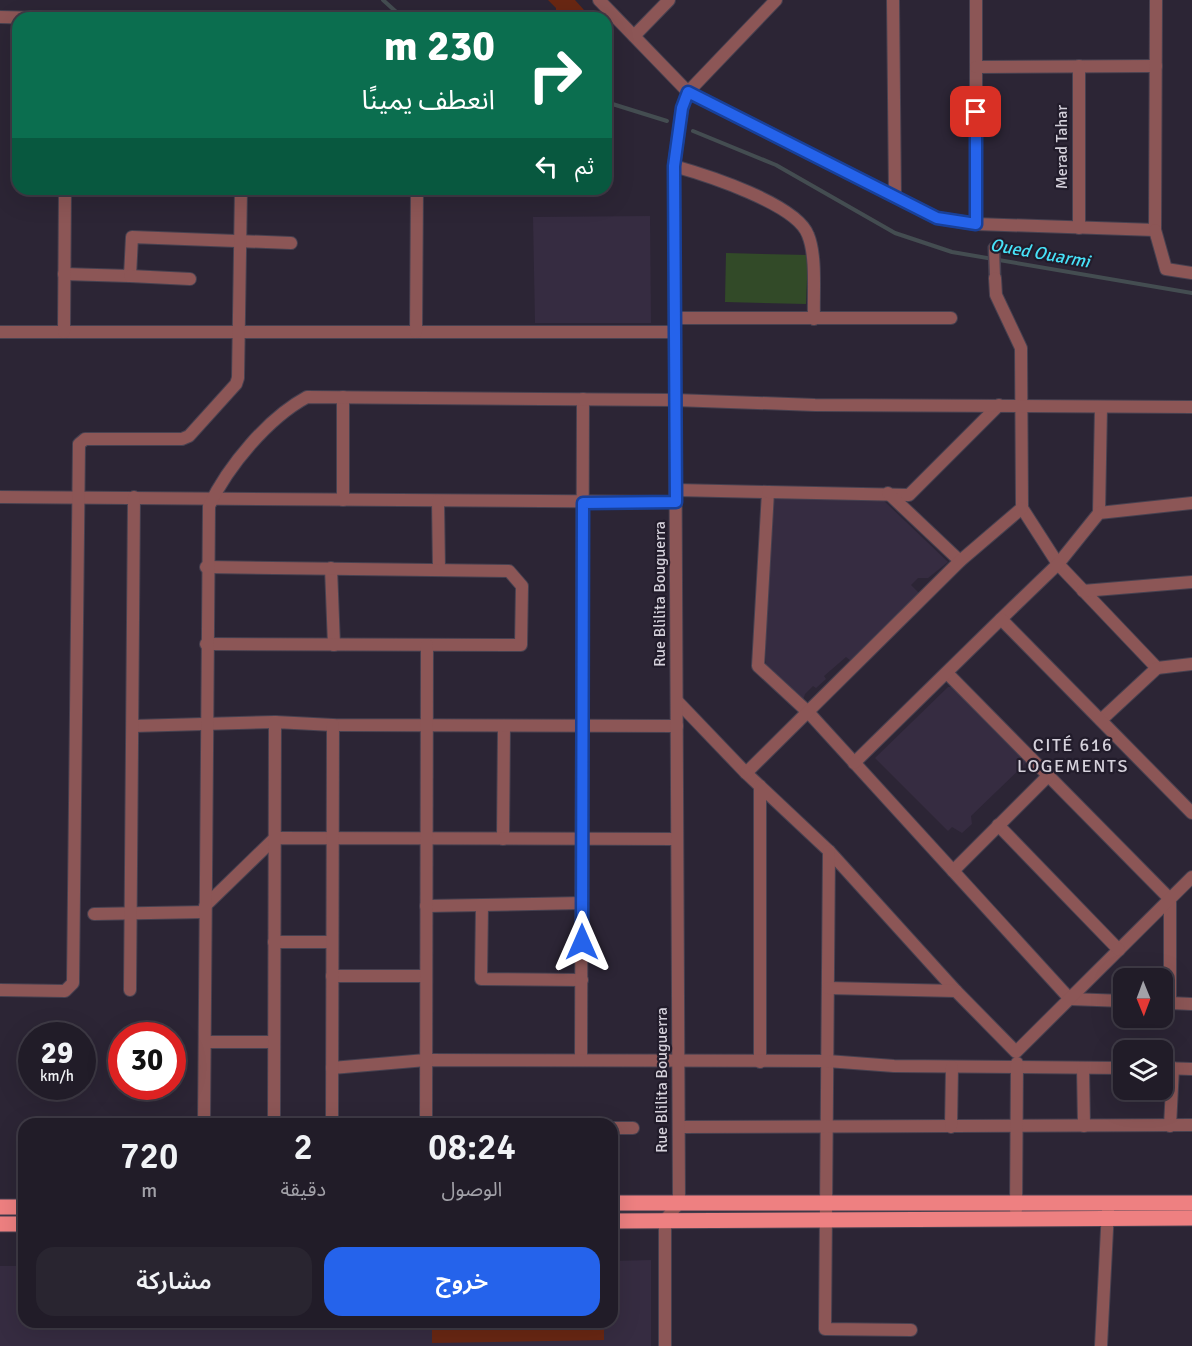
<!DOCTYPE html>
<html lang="ar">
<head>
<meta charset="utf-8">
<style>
	:root { --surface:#211c28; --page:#292530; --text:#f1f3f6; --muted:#a2a1a8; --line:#3e3a45; --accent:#2563eb }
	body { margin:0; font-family:Signika,"Noto Sans Arabic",sans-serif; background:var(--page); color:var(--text); direction:rtl; height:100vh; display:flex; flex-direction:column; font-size:22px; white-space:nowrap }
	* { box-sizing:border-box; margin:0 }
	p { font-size:20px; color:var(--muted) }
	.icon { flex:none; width:33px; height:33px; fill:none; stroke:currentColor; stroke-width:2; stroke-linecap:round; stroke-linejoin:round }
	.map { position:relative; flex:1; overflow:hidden; direction:ltr }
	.drawer { position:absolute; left:18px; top:1118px; width:600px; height:210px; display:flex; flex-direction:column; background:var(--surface); border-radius:18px; box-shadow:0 6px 24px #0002,0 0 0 2px var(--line); direction:rtl }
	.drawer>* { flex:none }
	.banner { position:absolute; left:12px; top:12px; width:600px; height:183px; border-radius:18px; box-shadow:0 6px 24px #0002,0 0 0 2px var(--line); direction:rtl; background:#0b6e4f; color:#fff; overflow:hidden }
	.needle { width:39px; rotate:179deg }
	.buttons { position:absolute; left:1113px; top:968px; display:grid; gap:12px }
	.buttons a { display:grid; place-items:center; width:60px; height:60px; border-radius:12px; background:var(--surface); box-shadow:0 6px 24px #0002,0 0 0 2px var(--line); font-size:30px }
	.speed { position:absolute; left:18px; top:1022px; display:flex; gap:12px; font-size:30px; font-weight:700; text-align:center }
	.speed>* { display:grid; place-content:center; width:78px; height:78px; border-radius:50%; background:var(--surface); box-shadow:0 6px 24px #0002,0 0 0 2px var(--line); line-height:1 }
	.speed small { font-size:15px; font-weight:400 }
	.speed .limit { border:9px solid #d22; background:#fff; color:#111 }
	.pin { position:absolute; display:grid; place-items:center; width:51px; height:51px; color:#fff; margin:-26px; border-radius:12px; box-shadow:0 3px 9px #0006 }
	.me { position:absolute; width:66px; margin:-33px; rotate:0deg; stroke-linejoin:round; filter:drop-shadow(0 0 4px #0008) }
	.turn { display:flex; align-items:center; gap:21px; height:126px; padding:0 18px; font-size:27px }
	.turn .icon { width:78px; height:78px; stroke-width:2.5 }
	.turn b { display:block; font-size:42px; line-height:51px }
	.then { display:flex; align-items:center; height:57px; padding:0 18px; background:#0003; gap:12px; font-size:22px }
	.eta { display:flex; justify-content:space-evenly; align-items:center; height:102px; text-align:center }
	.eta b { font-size:36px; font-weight:600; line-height:42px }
	.button { display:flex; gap:12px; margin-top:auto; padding:12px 18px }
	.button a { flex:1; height:69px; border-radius:18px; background:var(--accent); color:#fff; font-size:24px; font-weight:600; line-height:69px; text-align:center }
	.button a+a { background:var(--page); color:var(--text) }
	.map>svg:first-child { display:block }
</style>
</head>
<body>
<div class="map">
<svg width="1192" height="1346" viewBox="0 0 1192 1346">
	<rect width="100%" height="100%" fill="#2c2535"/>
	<g fill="#362c41">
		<polygon points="650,216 651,323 535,323 533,217"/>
		<polygon points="766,497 883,500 948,562 928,578 918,578 911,585 921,595 855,664 846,657 824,676 826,679 816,688 813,686 805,694 803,701 766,665"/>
		<polygon points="948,687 956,687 1027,762 971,816 972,824 962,833 952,827 948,831 875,758"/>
		<polygon points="651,1260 651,1346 0,1346 0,1266 24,1266 24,1322 612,1322 612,1261"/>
	</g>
	<polygon fill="#324a28" points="726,253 808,255 806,304 725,302"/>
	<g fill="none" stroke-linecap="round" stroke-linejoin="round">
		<g stroke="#444d51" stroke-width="4">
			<polyline points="383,0 403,18"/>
			<polyline points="606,102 667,121"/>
			<polyline points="693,131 776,165 895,233 952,252 1192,293"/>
		</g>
	</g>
	<g fill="#692713">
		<polygon points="548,0 575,0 584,10 581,18 556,18 556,8"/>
		<polygon points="432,1322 604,1322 604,1340 432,1343"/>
	</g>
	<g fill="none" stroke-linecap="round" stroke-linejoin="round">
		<g stroke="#474150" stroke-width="13">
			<polyline id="pedestrian" points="994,248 995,278"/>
		</g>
		<g stroke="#474150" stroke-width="14">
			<g id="minor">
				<polyline points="776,0 688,92 937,218 976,224 976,0"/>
				<polyline points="893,0 895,197"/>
				<polyline points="0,17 40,18"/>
				<polyline points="634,36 669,0"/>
				<polyline points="976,67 1156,66"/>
				<path d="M 674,166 C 706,175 797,204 808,235 C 817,257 813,295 814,319"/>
				<polyline points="976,224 1155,230 1156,0"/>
				<polyline points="1079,228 1079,66"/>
				<polyline points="1155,230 1166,269 1192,273"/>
				<polyline points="64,274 130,276 132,237 291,243"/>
				<polyline points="130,276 190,279"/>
				<polyline points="995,278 996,295 1021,348 1022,508 1058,564 1157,668 1192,664"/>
				<polyline points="675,318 951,318"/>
				<polyline points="0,332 675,332"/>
				<polyline points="64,332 65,189"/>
				<polyline points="416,332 417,189"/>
				<polyline points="676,490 768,492 758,666 809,713 1070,999 1124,1001"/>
				<polyline points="768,492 909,495 999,405"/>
				<polyline points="888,493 960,561"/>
				<polyline points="0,497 676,502"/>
				<polyline points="343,500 343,397"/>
				<polyline points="438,501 439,570"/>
				<polyline points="1099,513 1101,407"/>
				<polyline points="331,568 334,645"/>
				<polyline points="1083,591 1192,582"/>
				<polyline points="1001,619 1058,564 1099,513 1192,503"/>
				<polyline points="206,644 521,645 522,586 509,571 206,567"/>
				<polyline points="947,673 1170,899 1170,1003 1162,1002"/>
				<polyline points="677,701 746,773 829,851 956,991 1016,1052 1192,877"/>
				<polyline points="1101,720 1157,668"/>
				<polyline points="133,726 275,722"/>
				<polyline points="854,763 1001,619 1192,813"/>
				<polyline points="746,773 960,561 1022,508"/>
				<polyline points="998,825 1119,950"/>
				<polyline points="503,839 504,726"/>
				<polyline points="829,851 825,1329 911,1330"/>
				<polyline points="953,871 1048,776"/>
				<polyline points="482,905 481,979 582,980"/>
				<polyline points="205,906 275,838 677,839"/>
				<polyline points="426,906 582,903"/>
				<polyline points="94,914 205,912"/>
				<polyline points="274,942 332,942"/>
				<polyline points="332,976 426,976"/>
				<polyline points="828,988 956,991"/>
				<polyline points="0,990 65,991 73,983 79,444 85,439 182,439 189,436 236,384 238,378 241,189"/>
				<polyline points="130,990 134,497"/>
				<polyline points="1170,1003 1192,1004"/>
				<polyline points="205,1042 274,1042"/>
				<polyline points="581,1060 583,399"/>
				<polyline points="760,1062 760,786"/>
				<polyline points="332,1068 426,1060 827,1061 894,1066 1124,1068"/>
				<polyline points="1083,1068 1084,1126"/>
				<polyline points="1162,1068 1192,1069"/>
				<path d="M 204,1124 L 209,506 C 228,466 268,418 307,397 L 675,400 L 815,405 L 1192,407"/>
				<polyline points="274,1124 275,722 333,725 677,726"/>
				<polyline points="332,1124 333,725"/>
				<polyline points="426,1124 427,645"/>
				<polyline points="1170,1126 1173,1068"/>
				<polyline points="679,1127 1192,1125"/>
				<polyline points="951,1127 952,1067"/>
				<polyline points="612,1128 633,1128"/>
				<polyline points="1016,1210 1017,1063"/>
				<polyline points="665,1346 665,1220"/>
				<polyline points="1101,1346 1108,1210"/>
			</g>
		</g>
		<g stroke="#474150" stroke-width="14">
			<polyline id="tertiary" points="599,0 688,92 682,108 674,166 679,1203 665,1220"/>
		</g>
		<g stroke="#474150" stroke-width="17">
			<g id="primary">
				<polyline points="612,1203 1192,1203"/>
				<polyline points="0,1207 24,1207"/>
				<polyline points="612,1221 1192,1218"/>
				<polyline points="0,1224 24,1224"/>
			</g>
		</g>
		<use href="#pedestrian" stroke="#8c5656" stroke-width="10"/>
		<use href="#minor" stroke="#8c5656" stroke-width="12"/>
		<use href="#tertiary" stroke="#8c5656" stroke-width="12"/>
		<use href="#primary" stroke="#ee8081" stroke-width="15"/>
	</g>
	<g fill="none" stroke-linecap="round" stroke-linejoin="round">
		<g stroke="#184099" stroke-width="15">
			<polyline id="route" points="582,942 583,503 676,502 674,166 682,108 688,92 937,218 976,224 976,112"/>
		</g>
		<use href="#route" stroke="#2563eb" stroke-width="10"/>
	</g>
	<g text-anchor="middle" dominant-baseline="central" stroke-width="4.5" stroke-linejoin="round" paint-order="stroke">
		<g font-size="16" fill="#d5d1db" stroke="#221c2b">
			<text transform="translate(1062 147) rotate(-90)">Merad Tahar</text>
			<text transform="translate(660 594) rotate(-90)">Rue Blilita Bouguerra</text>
			<text transform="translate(662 1080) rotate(-90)">Rue Blilita Bouguerra</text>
		</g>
		<g font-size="18" font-style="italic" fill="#47e2f8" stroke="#221c2b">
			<text transform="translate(1040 253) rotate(10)">Oued Ouarmi</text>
		</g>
		<g font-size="18" letter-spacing="1.5" fill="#d5d1db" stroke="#221c2b">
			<text x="1073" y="745">CITÉ 616<tspan x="1073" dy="21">LOGEMENTS</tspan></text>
		</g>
	</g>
</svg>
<div class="buttons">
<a><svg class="needle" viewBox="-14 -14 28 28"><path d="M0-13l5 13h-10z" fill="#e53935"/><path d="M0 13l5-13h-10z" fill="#a2a1a8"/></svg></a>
<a><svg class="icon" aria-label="layers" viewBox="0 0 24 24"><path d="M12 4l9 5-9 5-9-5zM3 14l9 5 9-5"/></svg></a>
</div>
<div class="speed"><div>29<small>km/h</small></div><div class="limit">30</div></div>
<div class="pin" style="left:976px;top:112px;background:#d93025"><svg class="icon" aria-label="arrive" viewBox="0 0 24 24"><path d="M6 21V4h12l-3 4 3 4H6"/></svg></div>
<svg class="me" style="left:582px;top:942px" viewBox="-20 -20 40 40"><path d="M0-17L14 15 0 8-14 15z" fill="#2563eb" stroke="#fff" stroke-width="4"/></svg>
<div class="banner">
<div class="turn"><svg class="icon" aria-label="right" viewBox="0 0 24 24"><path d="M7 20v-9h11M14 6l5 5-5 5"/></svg><div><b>230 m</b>انعطف يمينًا</div></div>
<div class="then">ثم<svg class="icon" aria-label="left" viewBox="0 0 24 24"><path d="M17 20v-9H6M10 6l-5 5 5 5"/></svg></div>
</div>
<section class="drawer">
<div class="eta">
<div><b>08:24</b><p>الوصول</p></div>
<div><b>2</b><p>دقيقة</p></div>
<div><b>720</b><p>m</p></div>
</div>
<div class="button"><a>خروج</a><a>مشاركة</a></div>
</section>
</div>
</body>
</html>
